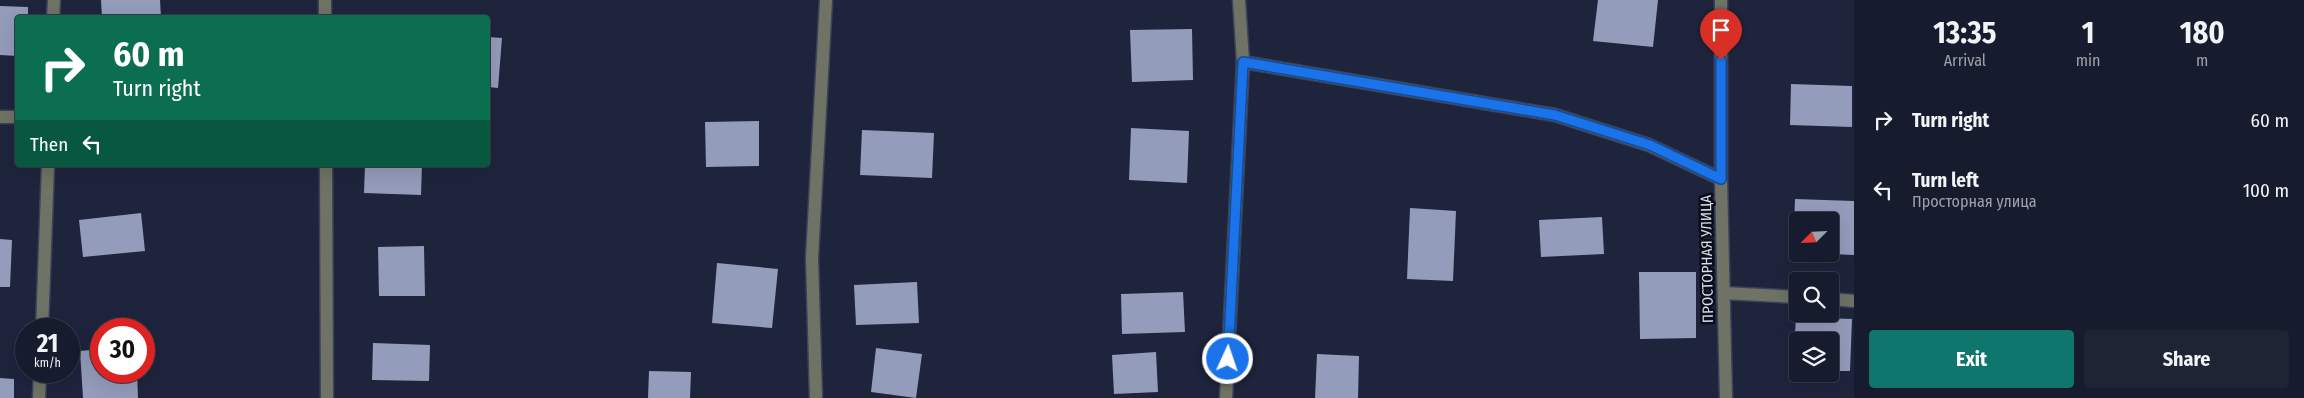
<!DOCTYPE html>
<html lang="en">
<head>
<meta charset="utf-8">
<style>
	:root { --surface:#161b2d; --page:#1f2435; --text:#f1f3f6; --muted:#9ea1aa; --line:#353949; --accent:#0f766e }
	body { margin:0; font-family:"Fira Sans Condensed",sans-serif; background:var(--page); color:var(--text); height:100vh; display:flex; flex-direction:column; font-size:19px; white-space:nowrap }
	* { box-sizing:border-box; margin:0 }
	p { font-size:16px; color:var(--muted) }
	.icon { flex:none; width:28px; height:28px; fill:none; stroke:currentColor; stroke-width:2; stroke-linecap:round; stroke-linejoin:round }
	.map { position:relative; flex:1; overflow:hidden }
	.sheet { display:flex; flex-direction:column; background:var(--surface); width:450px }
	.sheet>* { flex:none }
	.top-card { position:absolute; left:15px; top:15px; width:475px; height:152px; border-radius:5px; box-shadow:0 5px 20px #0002,0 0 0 1px var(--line); background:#0b6e4f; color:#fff; overflow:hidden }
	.needle { width:32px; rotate:246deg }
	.fabs { position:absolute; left:1789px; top:212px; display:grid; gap:10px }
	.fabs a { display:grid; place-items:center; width:50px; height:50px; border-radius:5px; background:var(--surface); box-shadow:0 5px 20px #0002,0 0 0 1px var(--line); font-size:25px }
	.speed { position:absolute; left:15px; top:318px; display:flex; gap:10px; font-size:25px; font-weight:700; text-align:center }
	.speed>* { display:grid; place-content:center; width:65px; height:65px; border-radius:50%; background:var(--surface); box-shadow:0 5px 20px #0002,0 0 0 1px var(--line); line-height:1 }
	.speed small { font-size:12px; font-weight:400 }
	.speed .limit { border:8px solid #d22; background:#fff; color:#111 }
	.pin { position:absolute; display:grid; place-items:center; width:42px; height:42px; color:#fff; margin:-51px -21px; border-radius:50% 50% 50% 0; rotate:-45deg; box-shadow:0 0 5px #0007 }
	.pin .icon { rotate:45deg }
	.me { position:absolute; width:55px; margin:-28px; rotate:3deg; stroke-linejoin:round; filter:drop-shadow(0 0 4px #0008) }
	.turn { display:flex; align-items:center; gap:18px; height:105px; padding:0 15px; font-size:22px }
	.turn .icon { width:65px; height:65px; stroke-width:2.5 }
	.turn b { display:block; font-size:35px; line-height:42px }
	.then { display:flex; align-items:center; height:48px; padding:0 15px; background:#0003; gap:10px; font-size:19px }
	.eta { display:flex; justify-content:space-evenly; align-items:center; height:85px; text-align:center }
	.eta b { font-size:30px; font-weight:700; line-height:35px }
	.cta { display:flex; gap:10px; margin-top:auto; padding:10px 15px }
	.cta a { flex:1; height:58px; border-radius:5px; background:var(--accent); color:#fff; font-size:20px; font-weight:700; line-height:58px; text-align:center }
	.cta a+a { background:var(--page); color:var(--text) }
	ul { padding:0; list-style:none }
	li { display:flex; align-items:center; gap:15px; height:70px; padding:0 15px }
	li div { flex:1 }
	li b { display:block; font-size:19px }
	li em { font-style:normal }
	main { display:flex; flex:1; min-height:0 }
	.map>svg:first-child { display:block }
</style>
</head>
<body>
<main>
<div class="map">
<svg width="1854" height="398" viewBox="0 0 1854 398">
	<rect width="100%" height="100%" fill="#1e243c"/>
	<g fill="#949cbb">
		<polygon points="101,0 160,0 161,18 102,18"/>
		<polygon points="1598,0 1658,0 1653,47 1593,41"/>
		<polygon points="0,6 28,7 28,18 18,18 18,56 0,55"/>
		<polygon points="1192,29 1193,80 1132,82 1130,30"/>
		<polygon points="488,37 502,38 498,88 488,87"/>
		<polygon points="1791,84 1852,86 1852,127 1790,125"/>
		<polygon points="759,121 759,166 706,167 705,122"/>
		<polygon points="1131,128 1189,131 1187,183 1129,180"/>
		<polygon points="862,130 934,133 932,178 860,175"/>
		<polygon points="365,165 422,165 421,195 364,193"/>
		<polygon points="1795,199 1854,201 1854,255 1830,254 1830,221 1798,221 1798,253 1793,253"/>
		<polygon points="1410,208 1456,211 1453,281 1407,279"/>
		<polygon points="141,213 145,251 83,257 79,220"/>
		<polygon points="1602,217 1604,254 1541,257 1539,220"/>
		<polygon points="0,239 12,240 10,287 0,287"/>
		<polygon points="424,246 425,296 379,296 378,247"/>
		<polygon points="717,263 778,269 772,328 712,323"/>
		<polygon points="1639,272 1696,272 1696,338 1640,339"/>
		<polygon points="917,282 919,323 856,325 854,285"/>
		<polygon points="1183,292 1185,332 1122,334 1121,294"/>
		<polygon points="1796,317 1852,319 1850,371 1830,371 1830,341 1798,341 1798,369 1793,369"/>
		<polygon points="373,343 430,345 429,381 372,380"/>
		<polygon points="876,348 922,354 916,398 871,392"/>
		<polygon points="101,349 101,371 137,371 138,398 83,398 80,351"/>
		<polygon points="1156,352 1158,392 1114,394 1112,355"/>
		<polygon points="1317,354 1359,356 1358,398 1315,398"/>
		<polygon points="649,371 691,372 690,398 648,398"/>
		<polygon points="0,378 14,379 14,398 0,398"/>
	</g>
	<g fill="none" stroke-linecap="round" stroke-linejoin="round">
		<g stroke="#3c4259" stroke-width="15">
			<g id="minor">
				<polyline points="325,0 325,18"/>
				<polyline points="1721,0 1721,179 1726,398"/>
				<polyline points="53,18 54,0"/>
				<polyline points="1243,62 1555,115 1649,145 1721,179"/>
				<polyline points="0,117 18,117"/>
				<polyline points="326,165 327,398"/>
				<polyline points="1724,293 1798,297"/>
				<polyline points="1830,299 1854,301"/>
				<polyline points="42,329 48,165"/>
				<polyline points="39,398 40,371"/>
				<polyline points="816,398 812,258 826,0"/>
				<polyline points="1226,398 1243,62 1239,0"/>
			</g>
		</g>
		<use href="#minor" stroke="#6f7365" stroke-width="12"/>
	</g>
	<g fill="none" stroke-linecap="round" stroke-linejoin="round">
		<g stroke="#114b97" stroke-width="12">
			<polyline id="route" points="1228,359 1243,62 1555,115 1650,145 1721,179 1721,60"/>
		</g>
		<use href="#route" stroke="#1a73e8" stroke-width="9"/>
	</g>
	<g text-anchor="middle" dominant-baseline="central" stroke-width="5" stroke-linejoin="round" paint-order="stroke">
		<g font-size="15" fill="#dadfef" stroke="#0b0e18">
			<text transform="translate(1707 259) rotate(-91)">ПРОСТОРНАЯ УЛИЦА</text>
		</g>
	</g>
</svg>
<div class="fabs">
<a><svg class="needle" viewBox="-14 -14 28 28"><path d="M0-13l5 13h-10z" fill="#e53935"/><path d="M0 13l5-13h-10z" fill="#9ea1aa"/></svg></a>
<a><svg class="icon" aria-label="search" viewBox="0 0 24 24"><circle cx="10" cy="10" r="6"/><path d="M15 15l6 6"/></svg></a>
<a><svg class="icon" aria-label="layers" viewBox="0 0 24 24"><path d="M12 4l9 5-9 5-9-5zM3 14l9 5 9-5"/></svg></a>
</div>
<div class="speed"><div>21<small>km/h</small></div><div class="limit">30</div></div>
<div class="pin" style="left:1721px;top:60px;background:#d93025"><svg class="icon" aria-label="arrive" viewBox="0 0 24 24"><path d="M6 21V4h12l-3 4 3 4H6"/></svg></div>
<svg class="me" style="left:1228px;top:359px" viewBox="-20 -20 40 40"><circle r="17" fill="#1a73e8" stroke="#fff" stroke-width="3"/><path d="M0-11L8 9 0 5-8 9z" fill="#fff"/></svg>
<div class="top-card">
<div class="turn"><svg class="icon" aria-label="right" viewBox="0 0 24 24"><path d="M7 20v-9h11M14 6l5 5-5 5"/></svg><div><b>60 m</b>Turn right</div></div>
<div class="then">Then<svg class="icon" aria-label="left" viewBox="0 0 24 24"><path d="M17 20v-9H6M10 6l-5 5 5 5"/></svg></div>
</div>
</div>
<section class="sheet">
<div class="eta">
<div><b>13:35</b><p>Arrival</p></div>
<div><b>1</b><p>min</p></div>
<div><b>180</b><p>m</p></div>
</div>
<ul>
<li><svg class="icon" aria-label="right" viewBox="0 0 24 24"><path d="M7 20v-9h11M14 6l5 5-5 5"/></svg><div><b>Turn right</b></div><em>60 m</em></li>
<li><svg class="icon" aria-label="left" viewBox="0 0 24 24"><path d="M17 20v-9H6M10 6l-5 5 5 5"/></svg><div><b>Turn left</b><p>Просторная улица</p></div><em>100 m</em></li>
</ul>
<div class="cta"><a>Exit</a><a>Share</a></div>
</section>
</main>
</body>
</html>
